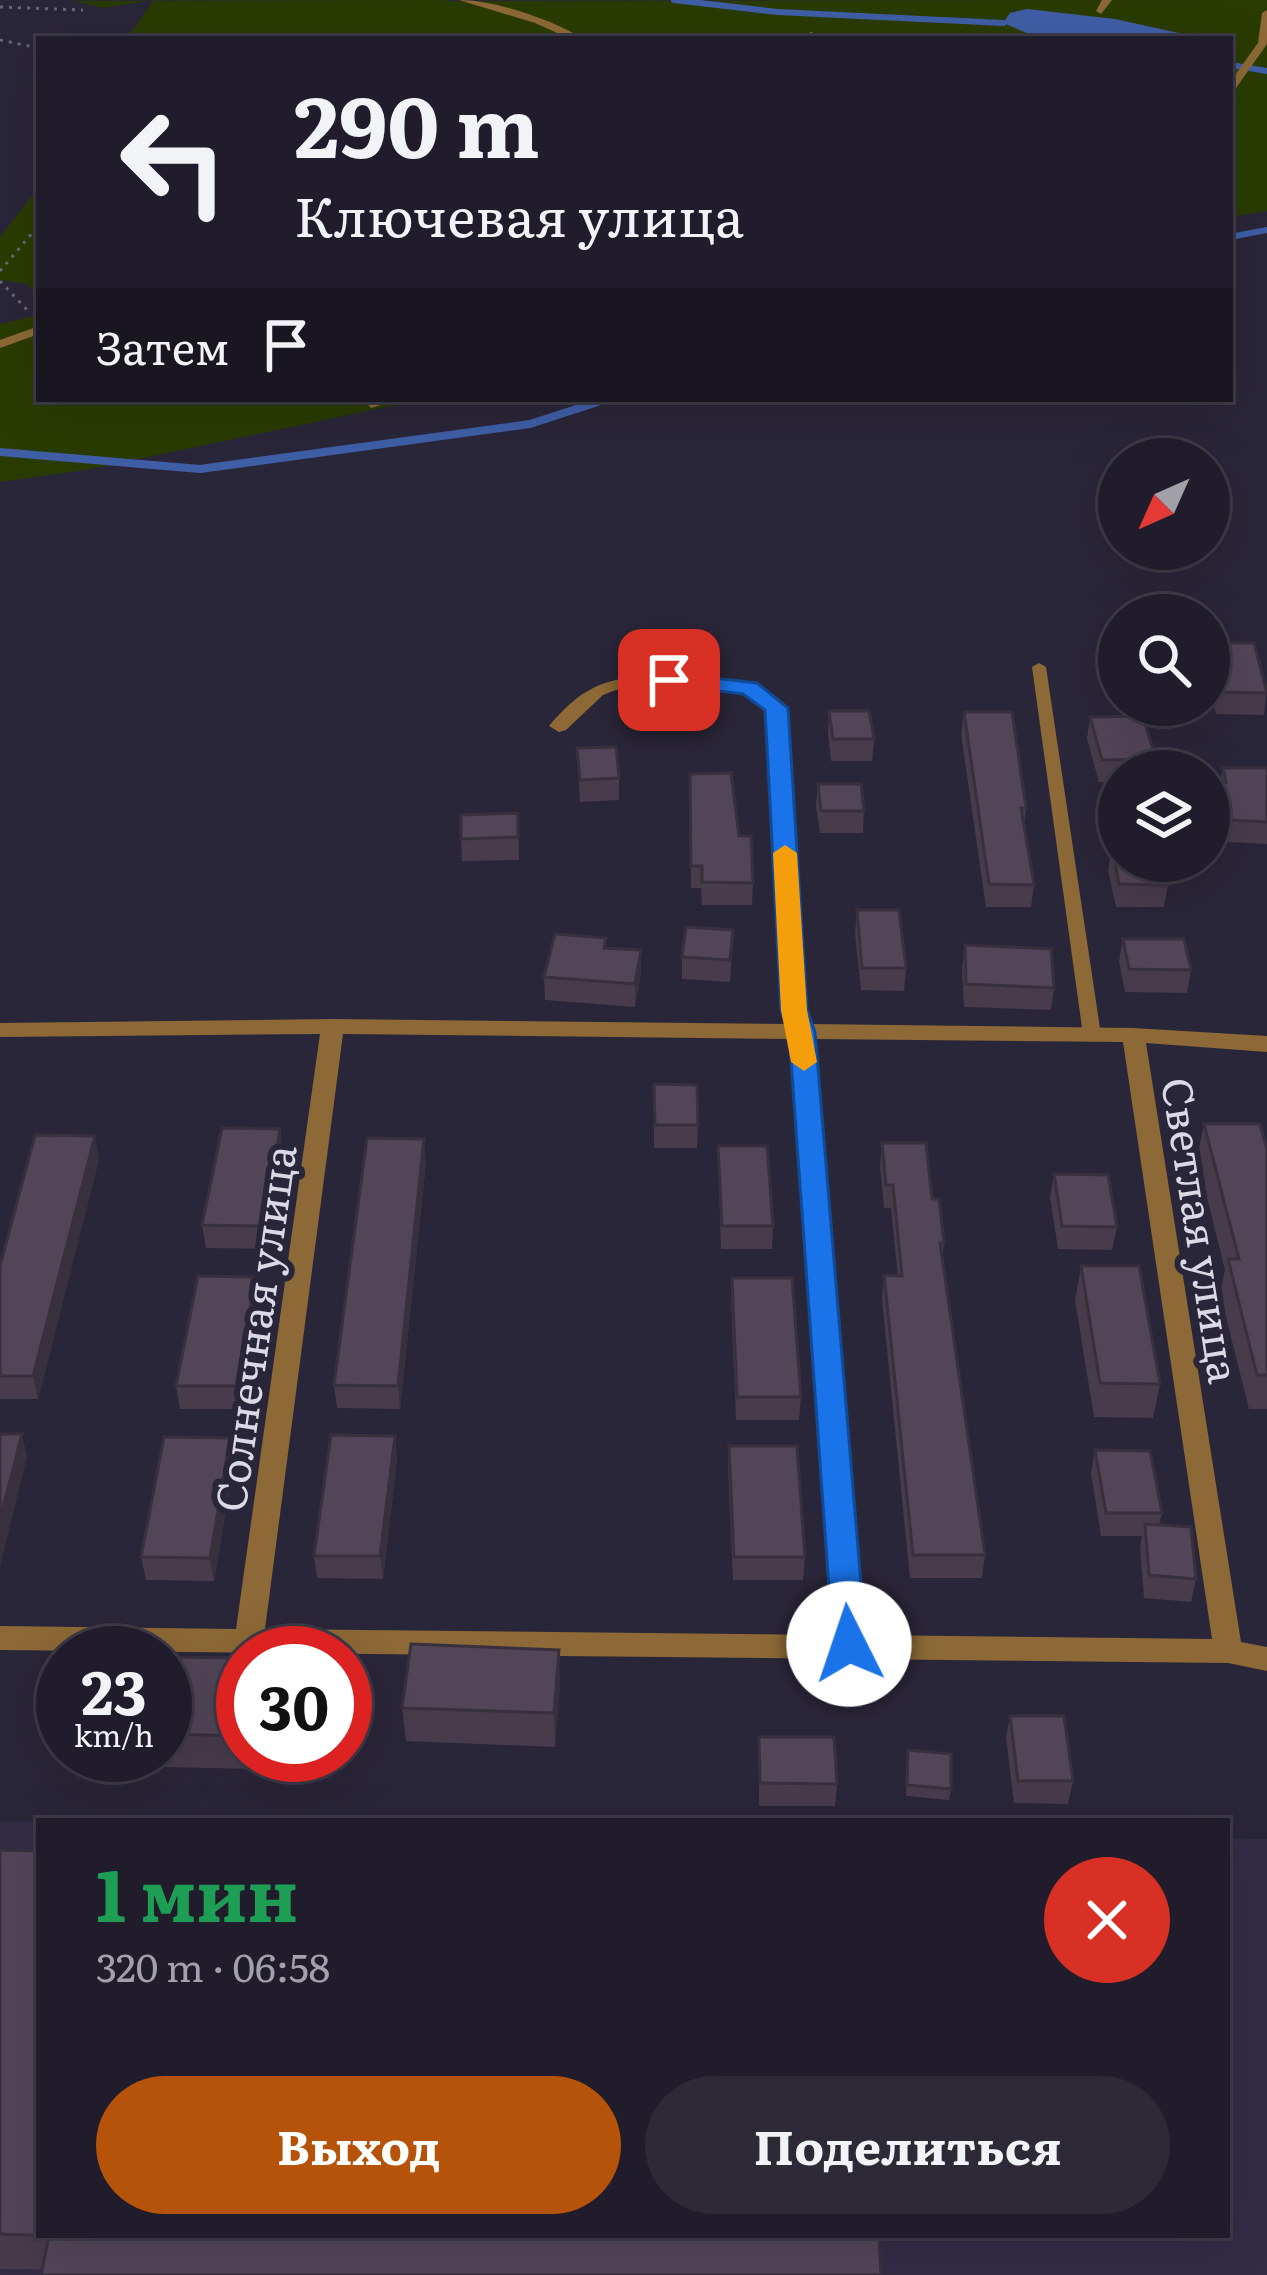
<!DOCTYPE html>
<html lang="ru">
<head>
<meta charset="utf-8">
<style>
	:root { --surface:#201c2b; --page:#2d2937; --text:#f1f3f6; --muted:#a2a1a9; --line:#3d3a47; --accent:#b45309 }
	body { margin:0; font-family:Literata,serif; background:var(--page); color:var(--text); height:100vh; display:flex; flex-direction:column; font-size:45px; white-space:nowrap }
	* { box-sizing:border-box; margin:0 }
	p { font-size:39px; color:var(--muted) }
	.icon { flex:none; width:66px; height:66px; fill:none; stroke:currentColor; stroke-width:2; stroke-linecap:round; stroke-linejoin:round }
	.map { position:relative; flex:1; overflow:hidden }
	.side { position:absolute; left:36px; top:1818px; width:1194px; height:420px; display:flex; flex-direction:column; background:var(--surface); border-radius:0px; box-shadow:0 12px 48px #0002,0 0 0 3px var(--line) }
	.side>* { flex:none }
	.banner { position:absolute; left:36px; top:36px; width:1197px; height:366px; border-radius:0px; box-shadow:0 12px 48px #0002,0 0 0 3px var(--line); background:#201c2b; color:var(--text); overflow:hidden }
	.needle { width:78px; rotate:225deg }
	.fabs { position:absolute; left:1098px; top:438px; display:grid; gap:24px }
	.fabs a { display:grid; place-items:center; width:132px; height:132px; border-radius:50%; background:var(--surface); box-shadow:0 12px 48px #0002,0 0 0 3px var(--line); font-size:60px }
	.speed { position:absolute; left:36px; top:1626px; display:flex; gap:24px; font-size:60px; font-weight:700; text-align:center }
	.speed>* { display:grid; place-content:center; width:156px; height:156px; border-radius:50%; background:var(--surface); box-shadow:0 12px 48px #0002,0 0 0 3px var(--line); line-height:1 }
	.speed small { font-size:30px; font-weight:400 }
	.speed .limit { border:18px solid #d22; background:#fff; color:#111 }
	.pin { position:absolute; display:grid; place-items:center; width:102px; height:102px; color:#fff; margin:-51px; border-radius:24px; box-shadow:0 6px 18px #0006 }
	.me { position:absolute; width:132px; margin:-66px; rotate:356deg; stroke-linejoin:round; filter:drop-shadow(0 0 9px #0008) }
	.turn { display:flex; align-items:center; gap:42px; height:252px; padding:0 60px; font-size:54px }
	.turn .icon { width:156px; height:156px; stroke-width:2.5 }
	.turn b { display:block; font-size:84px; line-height:102px }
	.then { display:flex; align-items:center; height:114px; padding:0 60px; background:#0003; gap:24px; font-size:45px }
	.round { display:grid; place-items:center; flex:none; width:126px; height:126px; border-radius:63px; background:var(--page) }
	.summary { display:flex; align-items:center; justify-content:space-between; height:204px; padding:0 60px }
	h1 { font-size:72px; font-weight:700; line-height:90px; color:#1e9e55 }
	.button { display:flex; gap:24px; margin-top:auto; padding:24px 60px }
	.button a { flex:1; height:138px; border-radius:72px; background:var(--accent); color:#fff; font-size:48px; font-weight:700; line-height:138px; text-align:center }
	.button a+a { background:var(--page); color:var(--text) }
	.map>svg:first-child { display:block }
</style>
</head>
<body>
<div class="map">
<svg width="1267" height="2275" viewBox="0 0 1267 2275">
	<rect width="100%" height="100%" fill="#2a2639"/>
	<polygon fill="#322c46" points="0,1822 39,1822 39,2235 1227,2235 1227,1839 1267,1839 1267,2275 0,2275"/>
	<g fill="#2a3b02">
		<polygon points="154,0 103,8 75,1 444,0 448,1 1267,0 1267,211 1230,217 1230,39 126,39"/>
		<polygon points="39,187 39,296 27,284 0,280 0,237"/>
		<polygon points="39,315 39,399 424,399 91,469 0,482 0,324"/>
	</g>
	<polygon fill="#3f5ea6" points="1027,9 1115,19 1206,39 1041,39 1003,23 1010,13"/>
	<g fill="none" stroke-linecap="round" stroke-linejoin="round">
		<g stroke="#3f5ea6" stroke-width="6">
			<polyline points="674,0 778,12 1003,23"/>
			<polyline points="1237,66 1267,71"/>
			<polyline points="1230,237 1267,230"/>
		</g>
		<polyline stroke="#3f5ea6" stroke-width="8" points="0,452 200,469 530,424 607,399"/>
		<g stroke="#686576" stroke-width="3" stroke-dasharray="3 6" stroke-linecap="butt">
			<polyline points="0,7 83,10"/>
			<polyline points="0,40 39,48"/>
			<polyline points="0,271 39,225"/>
			<polyline points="0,281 30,313"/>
		</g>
		<g fill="#8c6936" fill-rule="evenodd">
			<path d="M 459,0 C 496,0 553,20 584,39 L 571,39 L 535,23 Z"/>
			<polygon points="1102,0 1112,0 1101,14 1096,11"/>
			<polygon points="1267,10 1267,44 1234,91 1230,92 1230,82 1258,43 1262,13"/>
			<polygon points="811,32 814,33 814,37 798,39"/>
			<polygon points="39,326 39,334 0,348 0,340"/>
			<polygon points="363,399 376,399 381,405 371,408"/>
			<polygon points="1039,663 1046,667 1101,1035 1092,1041 1083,1035 1032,667"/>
		</g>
		<path fill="#8c6936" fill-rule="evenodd" d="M 669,674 L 756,684 L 786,708 L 805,1010 L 810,1024 L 1133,1028 L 1267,1036 L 1267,1052 L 1146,1043 L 1241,1642 L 1267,1647 L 1267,1671 L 1228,1663 L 0,1650 L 0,1626 L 236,1629 L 320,1034 L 0,1037 L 0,1023 L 333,1019 L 788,1024 L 783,1010 L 766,710 L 744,693 L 669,686 L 616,690 L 603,695 L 566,730 L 559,732 L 549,726 C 588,680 611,678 669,674 ZM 343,1034 L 791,1039 L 834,1635 L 265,1629 ZM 814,1039 L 1123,1042 L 1212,1639 L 863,1635 Z"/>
	</g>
	<g fill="#473b4c">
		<polygon points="1209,643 1267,688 1264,715 1216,714 1209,689"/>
		<polygon points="829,711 874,739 872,761 831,761 828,733"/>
		<polygon points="964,712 1026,808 1024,826 1034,885 1031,907 986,907 961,734"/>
		<polygon points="1090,717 1156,759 1154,771 1119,771 1119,782 1099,782 1087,739"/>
		<polygon points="577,748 619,778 619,800 580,802"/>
		<polygon points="1223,768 1267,768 1267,844 1209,841 1209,781 1220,782"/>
		<polygon points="690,774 739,836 753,883 752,905 702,905 701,888 691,888"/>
		<polygon points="818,784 864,811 863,833 820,833 816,806"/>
		<polygon points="518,813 519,860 462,861 461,839"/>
		<polygon points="1112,848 1168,885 1164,907 1116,907 1108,870"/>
		<polygon points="857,910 906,968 904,991 861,990 855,933"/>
		<polygon points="733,930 730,982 682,979 682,957"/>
		<polygon points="1123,939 1191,970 1187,993 1125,992 1119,961"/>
		<polygon points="965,945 1054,988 1051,1010 964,1007 962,968"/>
		<polygon points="606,948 641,950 641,973 635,1007 545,1000 544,977"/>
		<polygon points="654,1084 698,1125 697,1148 654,1148"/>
		<polygon points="1204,1124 1267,1150 1267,1409 1249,1409 1220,1293 1225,1270 1197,1158"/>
		<polygon points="280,1129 283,1152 266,1249 206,1248 202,1225"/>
		<polygon points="882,1143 932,1199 944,1243 942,1258 985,1555 982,1578 910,1578 882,1299 884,1275 898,1276 891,1208 884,1208 880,1166"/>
		<polygon points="718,1146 773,1226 772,1249 721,1249"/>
		<polygon points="99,1159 38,1399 0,1399 0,1266"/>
		<polygon points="426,1162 400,1409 337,1408 334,1385"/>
		<polygon points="1054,1174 1117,1227 1112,1250 1058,1249 1050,1197"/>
		<polygon points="1081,1266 1160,1384 1153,1418 1094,1417 1075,1300"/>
		<polygon points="732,1278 801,1397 799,1420 736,1420 731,1301"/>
		<polygon points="259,1300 240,1409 180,1409 176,1386"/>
		<polygon points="395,1436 397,1459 383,1579 317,1578 314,1556"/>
		<polygon points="729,1446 805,1557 803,1580 733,1580 728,1469"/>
		<polygon points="1095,1450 1162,1513 1159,1525 1196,1579 1191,1602 1144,1598 1140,1547 1142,1536 1101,1536 1091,1473"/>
		<polygon points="234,1461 214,1581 146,1580 141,1557"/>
		<polygon points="165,1657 243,1658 243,1755 304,1755 302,1770 112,1766 109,1755 165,1755"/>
		<polygon points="560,1683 555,1747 406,1741 402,1708"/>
		<polygon points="1010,1716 1073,1781 1068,1804 1014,1803 1006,1738"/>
		<polygon points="759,1737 837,1784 835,1806 759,1806"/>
		<polygon points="908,1750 951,1789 949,1800 906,1796"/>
		<polygon points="0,1850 881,2275 0,2269"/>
	</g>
	<g fill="#39303e">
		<polygon points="641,950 641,973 635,1007 635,984"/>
		<polygon points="280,1129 283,1152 266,1249 263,1226"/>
		<polygon points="95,1136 99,1159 38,1399 33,1376"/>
		<polygon points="424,1139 426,1162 400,1409 398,1386"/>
		<polygon points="256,1277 259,1300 240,1409 236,1386"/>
		<polygon points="22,1434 27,1457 0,1567 0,1519"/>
		<polygon points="395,1436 397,1459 383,1579 380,1556"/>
		<polygon points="230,1438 234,1461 214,1581 210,1558"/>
		<polygon points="559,1650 560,1683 555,1747 554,1713"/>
	</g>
	<g fill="#524558" stroke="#39303e" stroke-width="3">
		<polygon points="1209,643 1254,643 1267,693 1220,692 1209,653"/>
		<polygon points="829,711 869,711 874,739 833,739"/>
		<polygon points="964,712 1012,712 1026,808 1021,808 1034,885 989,884"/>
		<polygon points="1143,716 1156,759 1102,760 1090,717"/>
		<polygon points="616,747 619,778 580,780 577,748"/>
		<polygon points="1223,768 1267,768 1267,822 1209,819 1209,781 1226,782"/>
		<polygon points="731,773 739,836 751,836 753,883 702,882 702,866 691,866 690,774"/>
		<polygon points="818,784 861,784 864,811 821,811"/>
		<polygon points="518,813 518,837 461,839 461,815"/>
		<polygon points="1112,848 1119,848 1119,861 1163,861 1168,885 1119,884"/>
		<polygon points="857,910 899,910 906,968 862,968"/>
		<polygon points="686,927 733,930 730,960 682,957"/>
		<polygon points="555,934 606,938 604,948 641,950 635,984 544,977"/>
		<polygon points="1123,939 1184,939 1191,970 1129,969"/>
		<polygon points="965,945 1051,949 1054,988 966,984"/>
		<polygon points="654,1084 697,1085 698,1125 655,1125"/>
		<polygon points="1204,1124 1260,1124 1267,1150 1267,1375 1257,1375 1228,1259 1239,1259"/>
		<polygon points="222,1128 280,1129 263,1226 202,1225"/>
		<polygon points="35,1135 95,1136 33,1376 0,1376 0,1266"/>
		<polygon points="367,1138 424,1139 398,1386 334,1385"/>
		<polygon points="882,1143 926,1143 932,1199 939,1199 944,1243 940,1243 985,1555 913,1555 884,1275 902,1276 893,1185 886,1185"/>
		<polygon points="718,1146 767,1146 773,1226 722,1226"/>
		<polygon points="1054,1174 1108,1175 1117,1227 1062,1226"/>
		<polygon points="1081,1266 1139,1266 1160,1384 1100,1383"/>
		<polygon points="198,1276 256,1277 236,1386 176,1386"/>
		<polygon points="732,1278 792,1278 801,1397 737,1397"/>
		<polygon points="0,1434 22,1434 0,1519"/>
		<polygon points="331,1435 395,1436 380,1556 314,1556"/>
		<polygon points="164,1437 230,1438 210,1558 141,1557"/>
		<polygon points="729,1446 797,1446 805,1557 734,1557"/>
		<polygon points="1095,1450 1150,1451 1162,1513 1106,1513"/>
		<polygon points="1145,1524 1191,1527 1196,1579 1149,1575"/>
		<polygon points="411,1644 559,1650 554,1713 402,1708"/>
		<polygon points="165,1657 243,1658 243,1736 165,1734"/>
		<polygon points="1010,1716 1064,1716 1073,1781 1018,1781"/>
		<polygon points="759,1737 834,1737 837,1784 760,1783"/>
		<polygon points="908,1750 951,1754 951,1789 907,1785"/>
		<polygon points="0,1850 39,1851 39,2235 879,2235 881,2275 41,2275 49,2236 0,2234"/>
	</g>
	<polygon fill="#1a73e8" stroke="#114b97" stroke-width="3" points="669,673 757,683 788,708 807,1010 815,1032 866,1644 861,1654 849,1658 838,1654 833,1644 789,1032 781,1010 765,710 743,694 661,684 661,675"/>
	<polygon fill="#f59e0b" points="785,845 797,853 807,1010 817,1062 804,1071 791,1062 781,1010 773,853"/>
	<g text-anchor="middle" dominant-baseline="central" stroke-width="12" stroke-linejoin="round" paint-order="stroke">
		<g font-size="42" fill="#dbd9e6" stroke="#2a2639">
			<text transform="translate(1203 1230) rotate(81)">Светлая улица</text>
			<text transform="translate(253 1328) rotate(-82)">Солнечная улица</text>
		</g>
	</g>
</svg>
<div class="fabs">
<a><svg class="needle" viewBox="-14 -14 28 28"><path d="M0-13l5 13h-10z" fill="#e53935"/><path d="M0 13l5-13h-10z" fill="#a2a1a9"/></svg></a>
<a><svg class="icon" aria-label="search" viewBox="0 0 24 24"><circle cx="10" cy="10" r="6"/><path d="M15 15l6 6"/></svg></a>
<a><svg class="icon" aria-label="layers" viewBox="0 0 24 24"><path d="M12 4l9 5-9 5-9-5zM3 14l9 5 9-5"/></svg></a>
</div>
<div class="speed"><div>23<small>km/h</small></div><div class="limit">30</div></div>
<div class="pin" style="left:669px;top:680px;background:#d93025"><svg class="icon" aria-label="arrive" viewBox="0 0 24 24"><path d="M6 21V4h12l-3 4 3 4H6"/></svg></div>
<svg class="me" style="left:849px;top:1644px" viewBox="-20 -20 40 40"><circle r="19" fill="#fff"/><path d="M0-13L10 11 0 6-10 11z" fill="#1a73e8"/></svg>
<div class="banner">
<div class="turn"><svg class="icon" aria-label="left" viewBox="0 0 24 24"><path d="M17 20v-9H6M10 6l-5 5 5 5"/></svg><div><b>290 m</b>Ключевая улица</div></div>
<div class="then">Затем<svg class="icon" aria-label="arrive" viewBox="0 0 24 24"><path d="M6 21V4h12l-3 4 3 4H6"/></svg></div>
</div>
<section class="side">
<div class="summary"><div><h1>1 мин</h1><p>320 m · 06:58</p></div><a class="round" style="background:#d93025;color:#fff"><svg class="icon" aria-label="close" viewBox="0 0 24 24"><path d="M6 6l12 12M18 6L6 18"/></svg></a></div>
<div class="button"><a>Выход</a><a>Поделиться</a></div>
</section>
</div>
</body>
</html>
